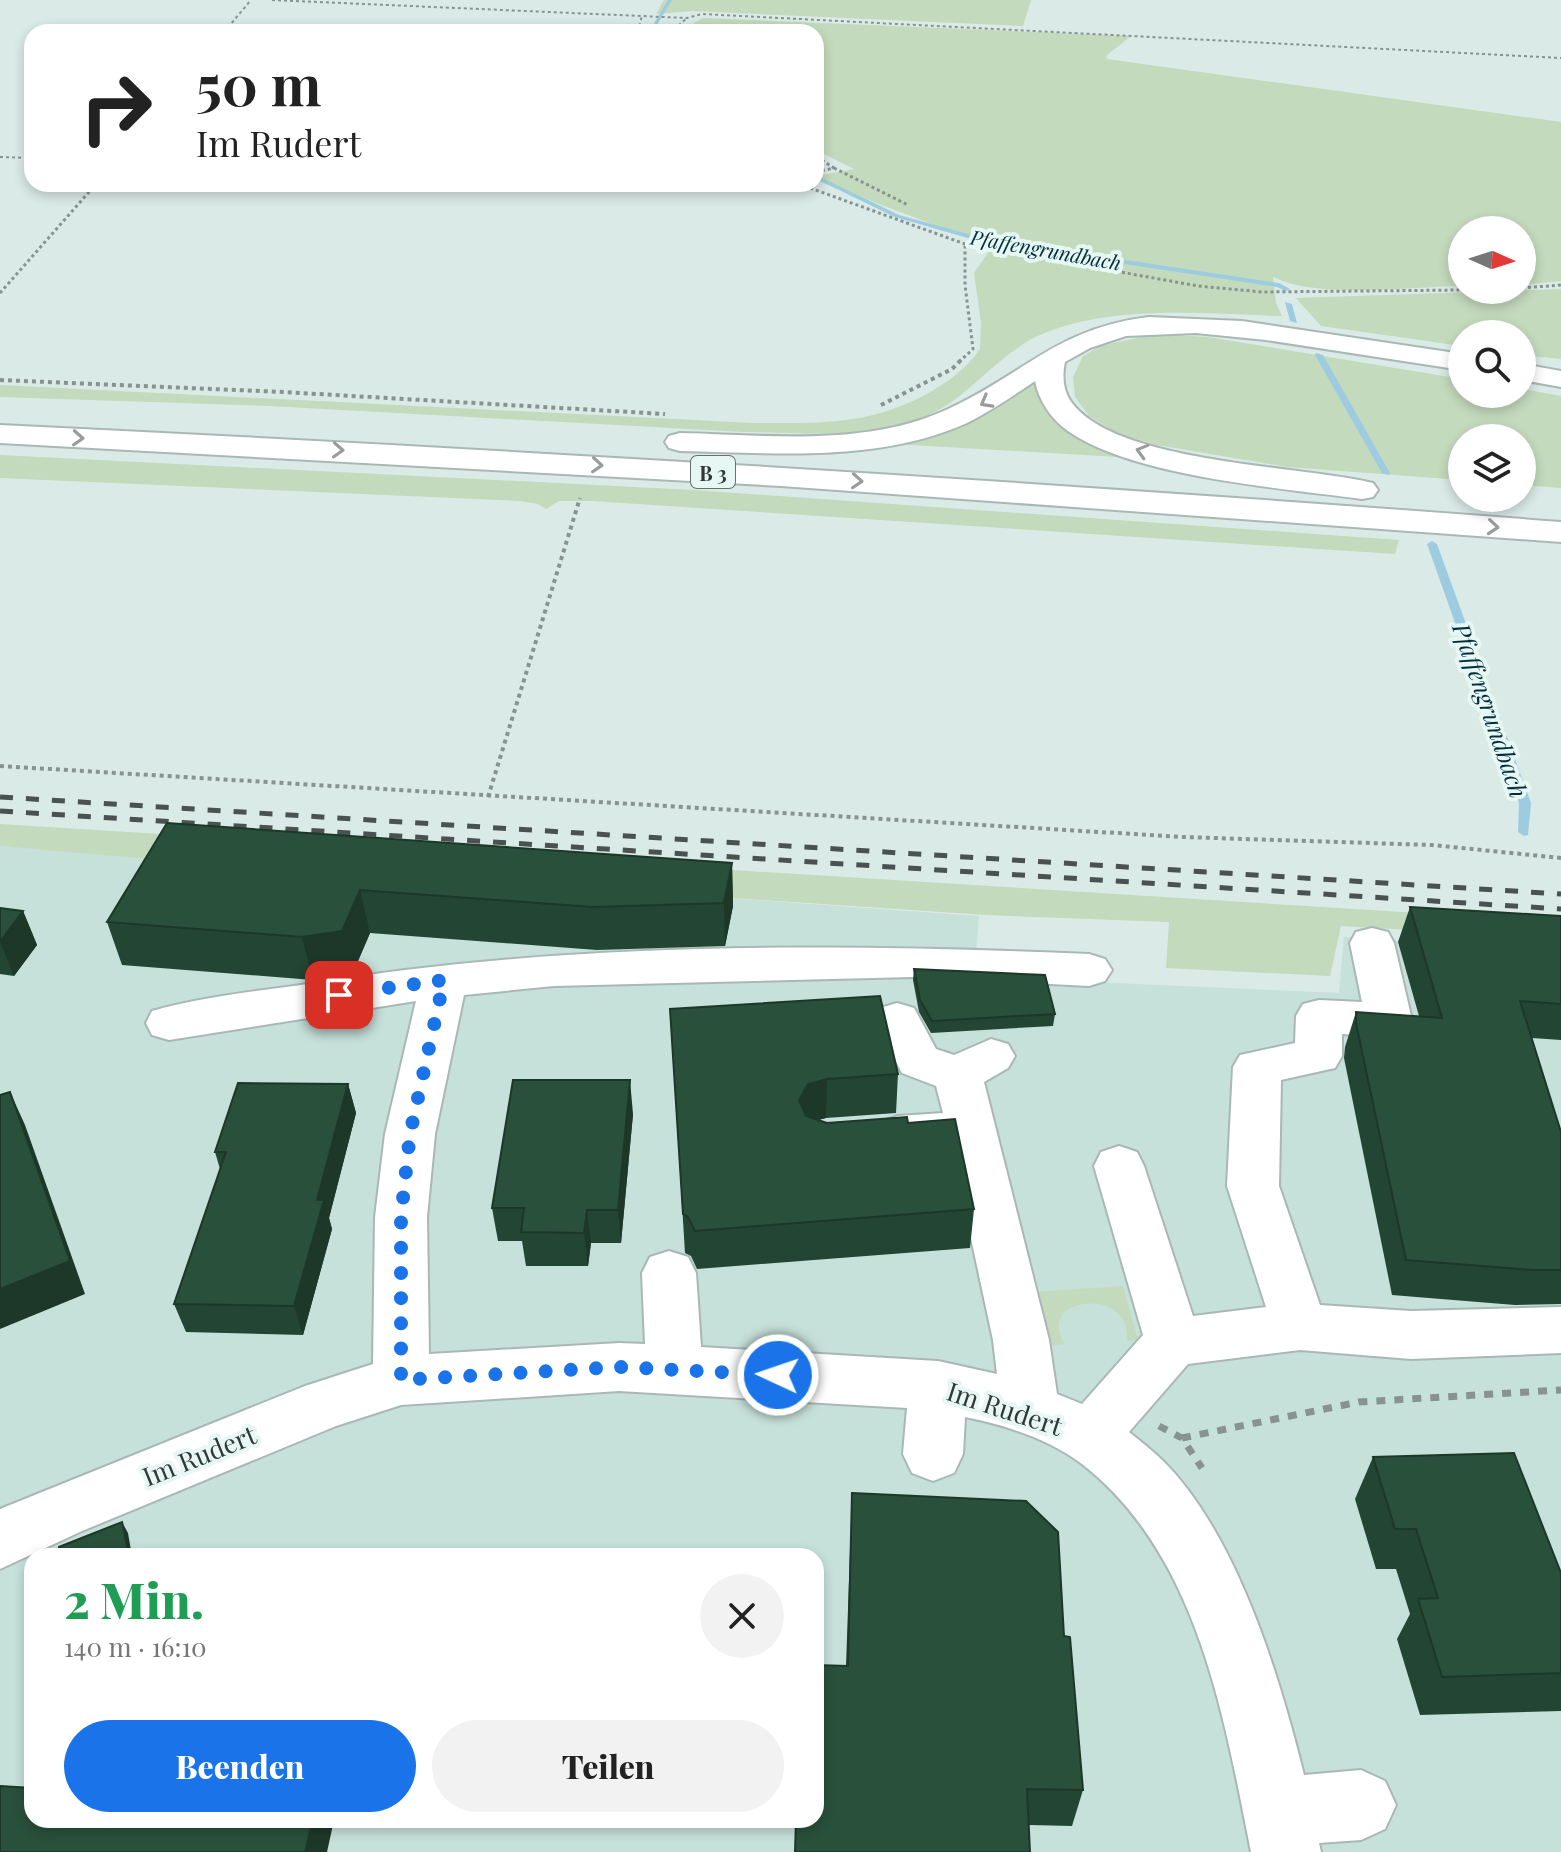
<!DOCTYPE html>
<html lang="de">
<head>
<meta charset="utf-8">
<style>
	:root { --surface:#fff; --page:#f2f2f2; --text:#222; --muted:#767676; --accent:#1a73e8 }
	body { margin:0; font-family:"Playfair Display",serif; background:var(--page); color:var(--text); height:100vh; display:flex; flex-direction:column; font-size:30px; white-space:nowrap }
	* { box-sizing:border-box; margin:0 }
	p { font-size:26px; color:var(--muted) }
	.icon { flex:none; width:44px; height:44px; fill:none; stroke:currentColor; stroke-width:2; stroke-linecap:round; stroke-linejoin:round }
	.map { position:relative; flex:1; overflow:hidden }
	.side { position:absolute; left:24px; top:1548px; width:800px; height:280px; display:flex; flex-direction:column; background:var(--surface); border-radius:24px; box-shadow:0 4px 12px #0003 }
	.side>* { flex:none }
	.top-card { position:absolute; left:24px; top:24px; width:800px; height:168px; border-radius:24px; box-shadow:0 4px 12px #0003; background:#fff; color:var(--text); overflow:hidden }
	.needle { width:52px; rotate:93deg }
	.tools { position:absolute; left:1448px; top:216px; display:grid; gap:16px }
	.tools a { display:grid; place-items:center; width:88px; height:88px; border-radius:50%; background:var(--surface); box-shadow:0 4px 12px #0003; font-size:40px }
	.pin { position:absolute; display:grid; place-items:center; width:68px; height:68px; color:#fff; margin:-34px; border-radius:16px; box-shadow:0 4px 12px #0006 }
	.me { position:absolute; width:88px; margin:-44px; rotate:273deg; stroke-linejoin:round; filter:drop-shadow(0 0 6px #0008) }
	.turn { display:flex; align-items:center; gap:28px; height:168px; padding:0 40px; font-size:36px }
	.turn .icon { width:104px; height:104px; stroke-width:2.5 }
	.turn b { display:block; font-size:56px; line-height:68px }
	.round { display:grid; place-items:center; flex:none; width:84px; height:84px; border-radius:42px; background:var(--page) }
	.summary { display:flex; align-items:center; justify-content:space-between; height:136px; padding:0 40px }
	h1 { font-size:48px; font-weight:800; line-height:60px; color:#1e9e55 }
	.action { display:flex; gap:16px; margin-top:auto; padding:16px 40px }
	.action a { flex:1; height:92px; border-radius:48px; background:var(--accent); color:#fff; font-size:32px; font-weight:800; line-height:92px; text-align:center }
	.action a+a { background:var(--page); color:var(--text) }
	.map>svg:first-child { display:block }
</style>
</head>
<body>
<div class="map">
<svg width="1561" height="1852" viewBox="0 0 1561 1852">
	<rect width="100%" height="100%" fill="#daeae6"/>
	<path fill="#c6e0da" fill-rule="evenodd" d="M 0,846 L 979,916 L 974,977 L 1339,993 L 1344,937 L 1561,951 L 1561,1852 L 0,1852 ZM 32,1556 L 816,1556 L 816,1820 L 32,1820 Z"/>
	<g fill="#c4dabc">
		<polygon points="664,0 1031,0 1023,26 693,11 656,14"/>
		<path d="M 703,18 L 1131,36 L 1106,56 L 1107,59 L 1561,122 L 1561,281 L 1522,285 L 1522,230 L 1462,230 L 1462,286 C 1410,287 1318,299 1273,277 L 1276,303 L 1282,316 C 1205,314 1114,304 1042,334 C 1010,347 979,383 950,403 C 889,444 812,432 743,432 L 270,406 L 0,397 L 0,385 L 754,423 C 787,423 821,424 853,419 C 897,413 955,386 980,349 L 981,323 L 974,273 L 992,247 L 816,180 L 816,176 L 854,169 L 816,150 L 816,32 L 686,32 L 686,27 Z"/>
		<polygon points="1561,289 1561,359 1522,355 1522,334 1462,334 1462,346 1321,326 1296,298"/>
		<polygon points="1154,334 1208,337 1462,379 1462,394 1522,394 1522,389 1561,396 1561,488 1522,485 1522,438 1462,438 1462,480 1287,467 1157,445 1119,434 1089,416 1075,397 1073,377 1083,356 1100,346"/>
		<path d="M 1034,377 L 1050,402 L 1152,459 L 894,444 C 948,432 994,416 1034,377 Z"/>
		<polygon points="0,455 694,490 1399,540 1395,554 592,501 559,501 546,509 538,504 520,501 0,478"/>
		<polygon points="0,824 1515,919 1561,939 1341,926 1330,976 1166,968 1169,922 986,915 173,861 0,846"/>
		<path d="M 1123,1286 L 1138,1340 L 1127,1341 C 1132,1284 1033,1298 1065,1344 L 1035,1347 L 1020,1293 Z"/>
	</g>
	<g fill="none" stroke-linecap="round" stroke-linejoin="round">
		<g fill="#9dcce0" fill-rule="evenodd">
			<polygon points="668,0 672,0 657,25 660,32 654,32 653,25"/>
			<polygon points="816,175 899,215 986,239 1279,283 1290,289 1286,291 1277,287 985,243 895,217 816,179"/>
			<polygon points="1285,302 1292,304 1297,323 1290,321"/>
			<polygon points="1316,353 1323,355 1390,473 1389,475 1382,473 1315,355"/>
			<polygon points="1432,541 1437,544 1531,803 1528,835 1524,836 1518,832 1519,803 1427,544"/>
		</g>
		<g stroke="#a9b8b5" stroke-width="4">
			<path id="minor" d="M 1372,928 L 1388,932 L 1394,943 L 1412,1020 L 1406,1032 L 1389,1037 L 1342,1034 L 1342,1056 L 1335,1068 L 1281,1080 L 1279,1186 L 1320,1305 L 1411,1311 L 1561,1307 L 1561,1353 L 1411,1359 L 1300,1350 L 1188,1364 L 1129,1432 C 1140,1441 1152,1450 1162,1460 C 1237,1534 1279,1675 1304,1775 L 1361,1770 L 1385,1781 L 1396,1805 L 1385,1829 L 1361,1840 L 1319,1843 L 1321,1852 L 1251,1852 C 1224,1717 1198,1554 1082,1464 C 1049,1439 1005,1425 965,1417 L 963,1454 L 954,1473 L 933,1481 L 912,1473 L 903,1454 L 907,1408 L 619,1391 L 401,1405 L 336,1426 L 82,1531 L 0,1569 L 0,1509 L 305,1386 L 373,1364 L 375,1217 L 385,1134 L 416,1001 L 169,1040 L 152,1035 L 146,1023 L 152,1011 C 204,996 261,991 314,983 C 566,942 834,943 1089,954 L 1105,959 L 1112,970 L 1105,981 L 1089,986 L 913,977 L 554,986 L 464,995 L 435,1134 L 427,1217 L 429,1354 L 619,1343 L 645,1344 L 642,1273 L 650,1257 L 669,1251 L 688,1257 L 696,1273 L 701,1347 L 938,1361 L 997,1374 L 993,1340 L 952,1150 L 898,1154 L 880,1148 L 873,1135 L 880,1122 L 898,1116 L 943,1113 L 936,1086 L 902,1073 L 874,1020 L 880,1008 L 897,1003 L 914,1008 L 936,1049 L 954,1055 L 991,1039 L 1008,1044 L 1015,1056 L 1008,1068 L 984,1082 L 1049,1340 L 1057,1394 L 1082,1404 L 1143,1335 L 1094,1166 L 1101,1152 L 1119,1146 L 1137,1152 L 1144,1166 L 1193,1316 L 1266,1307 L 1227,1186 L 1233,1067 L 1240,1055 L 1295,1043 L 1296,1016 L 1303,1004 L 1319,1000 L 1362,1002 L 1350,943 L 1356,932 Z"/>
		</g>
		<g stroke="#a9b8b5" stroke-width="4">
			<g id="highway">
				<path d="M 1149,317 L 1242,321 L 1462,354 L 1462,370 L 1266,340 L 1196,333 L 1126,336 L 1090,348 L 1065,362 C 1062,376 1063,391 1072,403 C 1118,464 1301,465 1373,483 L 1378,490 L 1373,497 L 1362,499 C 1281,488 1134,477 1068,431 C 1051,419 1039,401 1035,381 C 1013,396 991,411 967,423 C 878,463 775,453 680,451 L 669,448 L 665,442 L 669,436 L 680,433 C 767,435 864,447 946,410 C 1024,375 1056,328 1149,317 Z"/>
				<polygon points="1522,364 1561,371 1561,387 1522,380"/>
				<path d="M 0,425 C 521,450 1041,482 1561,522 L 1561,542 L 781,486 L 0,443 Z"/>
			</g>
		</g>
		<g stroke="#889391" stroke-width="2" stroke-dasharray="3 3" stroke-linecap="butt">
			<polyline points="272,0 687,18 702,14 1561,58"/>
			<polyline points="224,32 251,0"/>
			<polyline points="638,32 642,15"/>
			<polyline points="679,32 680,24 687,18"/>
			<polyline points="816,156 823,161"/>
			<polyline points="0,157 32,158"/>
		</g>
		<g stroke="#889391" stroke-width="3" stroke-dasharray="3 3" stroke-linecap="butt">
			<polyline points="834,168 908,205"/>
			<polyline points="816,172 834,168 820,159"/>
			<polyline points="799,184 965,244 1198,286 1262,292 1462,290"/>
			<polyline points="1522,288 1561,285"/>
			<polyline points="0,293 96,184"/>
			<polyline points="959,362 973,349 965,285 965,244"/>
		</g>
		<g stroke="#889391" stroke-width="4" stroke-dasharray="4 4" stroke-linecap="butt">
			<polyline points="0,380 283,392 665,414"/>
			<polyline points="881,405 952,369 961,360"/>
			<polyline points="0,766 1183,837 1432,845 1561,858"/>
			<polyline points="488,797 580,498"/>
		</g>
		<g stroke="#889391" stroke-width="7" stroke-dasharray="9 9" stroke-linecap="butt">
			<polyline points="1159,1426 1182,1438 1202,1468"/>
			<polyline points="1182,1438 1359,1402 1561,1390"/>
		</g>
		<use href="#minor" fill="#fff" fill-rule="evenodd"/>
		<use href="#highway" fill="#fff" fill-rule="evenodd"/>
		<g stroke="#4a5250" stroke-width="5" stroke-dasharray="13 13" stroke-linecap="butt">
			<polyline points="0,797 1561,894"/>
			<polyline points="0,811 1561,909"/>
		</g>
	</g>
	<g fill="#234533">
		<polygon points="167,823 732,863 733,906 725,946 597,950 370,933 352,975 313,980 122,965 107,922"/>
		<polygon points="1410,907 1561,916 1561,1040 1532,1038 1561,1132 1561,1304 1515,1305 1392,1295 1344,1058 1345,1047 1356,1012 1419,1016 1398,942"/>
		<polygon points="0,908 23,911 37,945 14,976 0,974"/>
		<polygon points="914,969 1055,1014 1053,1026 931,1033 919,1012 913,980"/>
		<polygon points="670,1009 898,1074 896,1113 826,1118 818,1120 827,1123 908,1123 974,1209 970,1248 697,1269 691,1256 685,1253"/>
		<polygon points="348,1084 356,1113 329,1218 332,1229 303,1335 186,1332 174,1304 220,1169 215,1152"/>
		<polygon points="633,1114 621,1243 591,1243 588,1266 526,1266 522,1241 498,1241 492,1208"/>
		<polygon points="1373,1457 1561,1573 1561,1711 1420,1715 1397,1639 1410,1614 1396,1569 1376,1569 1355,1499"/>
		<polygon points="852,1493 1064,1636 1083,1790 1072,1826 1029,1825 846,1666"/>
	</g>
	<g fill="#1d3829">
		<polygon points="732,863 733,906 725,946 724,903"/>
		<polygon points="360,890 370,933 352,975 313,980 302,937"/>
		<polygon points="23,911 37,945 14,976 0,942"/>
		<polygon points="827,1079 826,1118 807,1123 799,1100 808,1084"/>
		<polygon points="630,1080 633,1114 621,1243 618,1210"/>
		<polygon points="348,1084 356,1113 329,1218 332,1229 303,1335 294,1306 317,1200"/>
		<polygon points="10,1092 25,1125 85,1294 0,1329 0,1289"/>
		<polygon points="587,1210 591,1243 588,1266 584,1233"/>
		<polygon points="122,1522 128,1533 132,1556 129,1556"/>
		<polygon points="313,1820 334,1820 327,1852 305,1852"/>
	</g>
	<g fill="#29503b" stroke="#1d3829" stroke-width="2">
		<polygon points="167,823 732,863 724,903 592,907 360,890 342,931 302,937 107,922"/>
		<polygon points="1410,907 1561,916 1561,1004 1520,1001 1561,1132 1561,1270 1532,1270 1406,1260 1356,1023 1356,1012 1442,1018"/>
		<polygon points="0,908 23,911 0,942"/>
		<polygon points="914,969 1045,975 1055,1014 932,1021 920,1000"/>
		<polygon points="880,996 898,1074 827,1079 808,1084 799,1100 806,1116 827,1123 907,1117 908,1123 955,1119 974,1209 695,1231 688,1217 683,1214 670,1009"/>
		<polygon points="513,1080 630,1080 618,1210 587,1210 584,1233 521,1232 524,1208 492,1208"/>
		<polygon points="238,1083 348,1084 317,1200 324,1200 294,1306 174,1304 226,1152 215,1152"/>
		<polygon points="10,1092 70,1261 0,1289 0,1095"/>
		<polygon points="1514,1453 1561,1573 1561,1673 1442,1677 1418,1599 1438,1598 1416,1529 1395,1529 1373,1457"/>
		<polygon points="852,1493 1026,1501 1058,1532 1064,1636 1070,1637 1083,1790 1027,1789 1030,1852 795,1852 796,1820 816,1820 816,1665 848,1666"/>
		<polygon points="122,1522 129,1556 60,1556 59,1547"/>
		<polygon points="0,1786 32,1788 32,1820 313,1820 305,1852 0,1852"/>
	</g>
	<defs><path id="oneway-chevron" d="M-2-3.5L2.5 0L-2 3.5" fill="none" stroke-width="1.6" stroke-linecap="round" stroke-linejoin="round" transform="scale(2)"/></defs>
	<g stroke="#989c9b">
		<use href="#oneway-chevron" transform="translate(986 402) rotate(151)"/>
		<use href="#oneway-chevron" transform="translate(78 438) rotate(3)"/>
		<use href="#oneway-chevron" transform="translate(338 450) rotate(3)"/>
		<use href="#oneway-chevron" transform="translate(1142 451) rotate(-164)"/>
		<use href="#oneway-chevron" transform="translate(597 465) rotate(4)"/>
		<use href="#oneway-chevron" transform="translate(857 481) rotate(4)"/>
		<use href="#oneway-chevron" transform="translate(1493 527) rotate(5)"/>
	</g>
	<g fill="none" stroke-linecap="round" stroke-linejoin="round">
		<polyline stroke="#1a73e8" stroke-width="14" stroke-dasharray="0 25.2" points="339,995 444,980 410,1134 401,1217 401,1380 619,1367 778,1375"/>
	</g>
	<g text-anchor="middle" dominant-baseline="central" stroke-width="8" stroke-linejoin="round" paint-order="stroke">
		<g font-size="20" font-style="italic" fill="#022e3c" stroke="#e7f7f4">
			<text transform="translate(1046 249) rotate(10)">Pfaffengrundbach</text>
		</g>
		<rect fill="#e7f7f4" stroke="#687170" stroke-width="2" x="691" y="456" width="44" height="32" rx="6"/>
		<g font-size="20" font-weight="bold" fill="#323837">
			<text x="713" y="472">B 3</text>
		</g>
		<g font-size="24" font-style="italic" fill="#022e3c" stroke="#e7f7f4">
			<text transform="translate(1491 710) rotate(71)">Pfaffengrundbach</text>
		</g>
		<g font-size="26" fill="#323837" stroke="#e7f7f4">
			<text transform="translate(1005 1408) rotate(18)">Im Rudert</text>
			<text transform="translate(199 1455) rotate(-22)">Im Rudert</text>
		</g>
	</g>
</svg>
<div class="tools">
<a><svg class="needle" viewBox="-14 -14 28 28"><path d="M0-13l5 13h-10z" fill="#e53935"/><path d="M0 13l5-13h-10z" fill="#767676"/></svg></a>
<a><svg class="icon" aria-label="search" viewBox="0 0 24 24"><circle cx="10" cy="10" r="6"/><path d="M15 15l6 6"/></svg></a>
<a><svg class="icon" aria-label="layers" viewBox="0 0 24 24"><path d="M12 4l9 5-9 5-9-5zM3 14l9 5 9-5"/></svg></a>
</div>
<div class="pin" style="left:339px;top:995px;background:#d93025"><svg class="icon" aria-label="arrive" viewBox="0 0 24 24"><path d="M6 21V4h12l-3 4 3 4H6"/></svg></div>
<svg class="me" style="left:778px;top:1375px" viewBox="-20 -20 40 40"><circle r="17" fill="#1a73e8" stroke="#fff" stroke-width="3"/><path d="M0-11L8 9 0 5-8 9z" fill="#fff"/></svg>
<div class="top-card">
<div class="turn"><svg class="icon" aria-label="right" viewBox="0 0 24 24"><path d="M7 20v-9h11M14 6l5 5-5 5"/></svg><div><b>50 m</b>Im Rudert</div></div>
</div>
<section class="side">
<div class="summary"><div><h1>2 Min.</h1><p>140 m · 16:10</p></div><a class="round"><svg class="icon" aria-label="close" viewBox="0 0 24 24"><path d="M6 6l12 12M18 6L6 18"/></svg></a></div>
<div class="action"><a>Beenden</a><a>Teilen</a></div>
</section>
</div>
</body>
</html>
